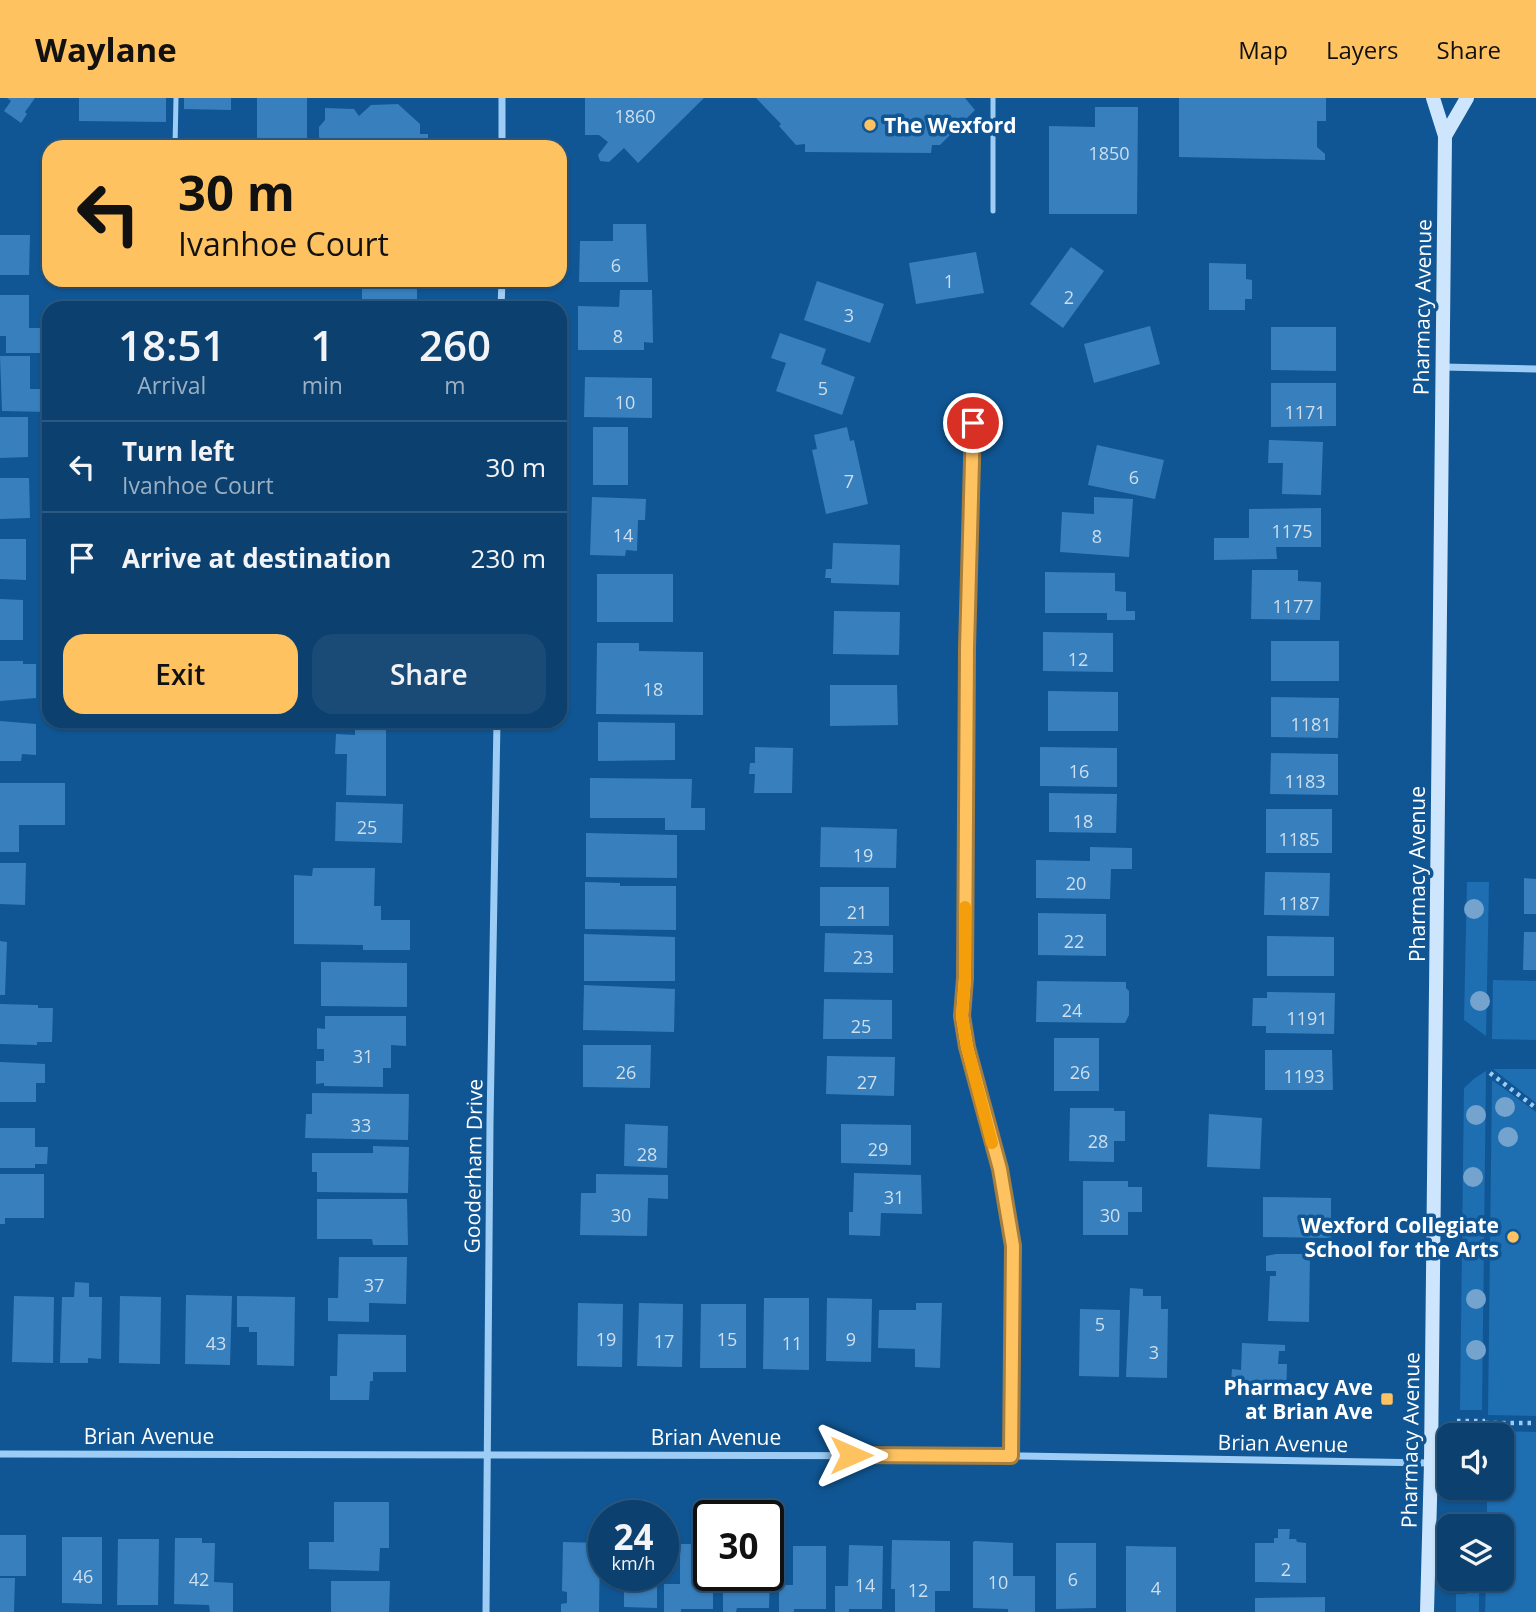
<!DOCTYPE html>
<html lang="en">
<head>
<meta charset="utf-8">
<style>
	:root { --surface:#0c406f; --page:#1a4b77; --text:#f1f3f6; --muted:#9aafc3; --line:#2c5982; --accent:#ffc260 }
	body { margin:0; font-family:"Open Sans",sans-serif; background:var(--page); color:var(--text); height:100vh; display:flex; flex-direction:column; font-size:26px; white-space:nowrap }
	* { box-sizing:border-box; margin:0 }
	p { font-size:23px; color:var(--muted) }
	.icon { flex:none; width:38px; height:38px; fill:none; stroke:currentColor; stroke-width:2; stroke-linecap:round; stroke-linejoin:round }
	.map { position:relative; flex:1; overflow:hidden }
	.side { position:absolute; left:42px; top:203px; width:525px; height:427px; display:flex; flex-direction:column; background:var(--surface); border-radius:21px; box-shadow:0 2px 5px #0004,0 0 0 2px var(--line) }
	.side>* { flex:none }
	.guide { position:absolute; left:42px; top:42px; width:525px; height:147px; border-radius:21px; box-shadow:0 2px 5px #0004,0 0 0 2px var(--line); background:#ffc260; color:#111; overflow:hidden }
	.fabs { position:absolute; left:1437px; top:1325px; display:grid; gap:14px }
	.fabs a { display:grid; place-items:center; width:77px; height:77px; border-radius:14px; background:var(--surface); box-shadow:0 2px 5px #0004,0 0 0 2px var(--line); font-size:35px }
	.speed { position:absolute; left:588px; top:1402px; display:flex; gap:14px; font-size:35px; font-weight:700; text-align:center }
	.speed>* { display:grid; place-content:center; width:91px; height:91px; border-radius:50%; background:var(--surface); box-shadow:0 2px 5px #0004,0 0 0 2px var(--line); line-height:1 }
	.speed small { font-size:18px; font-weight:400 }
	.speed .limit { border:4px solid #111; border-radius:10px; background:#fff; color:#111 }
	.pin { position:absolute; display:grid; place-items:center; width:60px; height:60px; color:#fff; margin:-30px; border:4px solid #fff; border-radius:50%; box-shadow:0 2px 7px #0007 }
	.me { position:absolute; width:77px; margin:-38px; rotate:90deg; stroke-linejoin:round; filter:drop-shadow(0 0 5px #0008) }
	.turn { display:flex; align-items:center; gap:24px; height:147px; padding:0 21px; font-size:32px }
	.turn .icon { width:91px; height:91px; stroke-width:2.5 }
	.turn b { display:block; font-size:49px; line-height:60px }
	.eta { display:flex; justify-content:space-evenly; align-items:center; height:119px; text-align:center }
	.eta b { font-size:42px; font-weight:600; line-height:49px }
	.cta { display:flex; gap:14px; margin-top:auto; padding:14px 21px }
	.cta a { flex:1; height:80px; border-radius:21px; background:var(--accent); color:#111; font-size:28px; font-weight:600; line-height:80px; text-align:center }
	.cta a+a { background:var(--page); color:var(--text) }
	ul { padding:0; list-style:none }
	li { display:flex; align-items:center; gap:21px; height:91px; padding:0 21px; border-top:2px solid var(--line) }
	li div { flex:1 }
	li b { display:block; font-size:26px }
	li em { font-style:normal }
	header { display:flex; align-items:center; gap:42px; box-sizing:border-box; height:98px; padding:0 35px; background:var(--accent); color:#111 }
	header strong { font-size:33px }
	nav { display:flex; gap:38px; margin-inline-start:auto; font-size:24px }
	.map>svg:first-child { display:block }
</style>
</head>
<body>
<header>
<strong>Waylane</strong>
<nav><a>Map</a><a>Layers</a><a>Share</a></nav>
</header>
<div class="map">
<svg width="1536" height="1514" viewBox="0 0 1536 1514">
	<rect width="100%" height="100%" fill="#105694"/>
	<g fill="#1e6eb2">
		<polygon points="1467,784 1489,784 1486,938 1464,922"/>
		<polygon points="1493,882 1536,883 1536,942 1492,941"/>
		<polygon points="1493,971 1536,971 1536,1005"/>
		<polygon points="1486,973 1482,1312 1460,1312 1464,990 1475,980"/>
		<polygon points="1492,982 1536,1014 1536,1318 1488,1317"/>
		<polygon points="1488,1333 1536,1334 1536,1514 1485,1514 1486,1481 1502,1480 1502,1428 1487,1428 1487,1390 1502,1390 1502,1337 1488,1337"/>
		<polygon points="1466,1481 1479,1481 1479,1514 1456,1514 1456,1496 1466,1496"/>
	</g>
	<g fill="#387fbd">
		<polygon points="7,0 35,0 25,14 27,16 21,25 4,13 11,3"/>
		<polygon points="79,0 166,0 166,24 79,23"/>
		<polygon points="184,0 231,0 231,12 184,11"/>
		<rect x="257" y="0" width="50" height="49"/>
		<polygon points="585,0 704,0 638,65 624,50 609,64 600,63 598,57 608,44 599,37 585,37"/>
		<polygon points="756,0 965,0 975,12 940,47 932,47 931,55 805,54 805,46 796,47 779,28 781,26"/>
		<polygon points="1179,0 1326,0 1326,23 1317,23 1317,49 1325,56 1325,62 1179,59"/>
		<polygon points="398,6 420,26 420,36 428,36 428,49 325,49 325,46 319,39 319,29 325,22 325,10 354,11 359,18 371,7"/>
		<polygon points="1095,9 1138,9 1137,116 1049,116 1049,28 1095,29"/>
		<polygon points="613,126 646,126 648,184 579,184 580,143 613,143"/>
		<polygon points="0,137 30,137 29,177 0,177"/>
		<polygon points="1071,149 1104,173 1063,230 1030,206"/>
		<polygon points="976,154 984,195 916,206 909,165"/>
		<polygon points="1209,165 1246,166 1246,181 1252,182 1252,201 1245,201 1245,212 1209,212"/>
		<rect x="362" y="182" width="55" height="28"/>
		<polygon points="817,183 884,206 870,245 804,222"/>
		<polygon points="620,192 652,192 653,245 644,244 644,252 578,252 578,208 619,209"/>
		<polygon points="0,197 29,197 29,230 43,230 43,255 6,255 6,238 0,238"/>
		<polygon points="1150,228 1160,266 1094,285 1084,246"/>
		<polygon points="1271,229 1336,229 1336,273 1271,272"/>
		<polygon points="780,235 826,251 821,266 855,279 842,317 776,293 786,265 771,260"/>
		<polygon points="0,258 30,258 30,291 49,291 49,314 2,313"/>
		<polygon points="585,279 652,280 652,320 584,319"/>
		<polygon points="1271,285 1336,285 1336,328 1271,329"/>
		<polygon points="0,319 28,319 28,359 0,360"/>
		<rect x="593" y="329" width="35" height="58"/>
		<polygon points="847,329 850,343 854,342 868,406 826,416 812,352 817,351 814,337"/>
		<polygon points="1269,342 1323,344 1321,397 1282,396 1283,365 1268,365"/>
		<polygon points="1097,347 1164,362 1155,401 1088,387"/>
		<polygon points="0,380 29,380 30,420 0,421"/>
		<polygon points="592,399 646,401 645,422 638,422 637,453 626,452 625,458 590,457"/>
		<polygon points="1094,399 1133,401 1129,459 1060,454 1062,414 1094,416"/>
		<polygon points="1321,410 1321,449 1276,449 1277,461 1214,462 1214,440 1249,440 1249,411"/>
		<polygon points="0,441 26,441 26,482 0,481"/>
		<polygon points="833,445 900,447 899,487 831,485 831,480 825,480 826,471 832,471"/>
		<polygon points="1252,472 1298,472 1298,483 1321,484 1320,522 1251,521"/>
		<polygon points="1045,474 1115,475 1115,493 1126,494 1126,513 1135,513 1135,522 1107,522 1107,515 1045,515"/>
		<rect x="597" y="476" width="76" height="48"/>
		<polygon points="0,501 23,502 23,542 0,542"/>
		<polygon points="834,513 900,514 899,557 833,556"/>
		<polygon points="1043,534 1113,535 1113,574 1043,573"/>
		<rect x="1271" y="543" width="68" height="40"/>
		<polygon points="597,545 639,545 639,553 703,554 703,617 596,616"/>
		<polygon points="0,563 23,563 23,566 36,566 36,600 0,603"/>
		<polygon points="830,587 897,587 898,627 830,628"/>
		<polygon points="1048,593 1118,594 1118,633 1048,633"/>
		<polygon points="1271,599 1339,600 1338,640 1271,639"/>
		<polygon points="0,623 36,626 36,657 22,656 21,663 0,663"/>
		<polygon points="355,623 386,623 386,698 346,697 347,656 335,656 336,636 355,637"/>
		<polygon points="598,624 675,625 675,662 598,663"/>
		<polygon points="755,649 793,650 792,695 754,695 755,676 749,676 750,665 755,665"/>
		<polygon points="1040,649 1117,650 1117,689 1040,688"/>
		<polygon points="1271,655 1338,656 1338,697 1270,696"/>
		<polygon points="590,680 692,681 691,710 705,710 705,732 665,732 665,720 590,720"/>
		<polygon points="0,685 65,685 65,727 19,727 19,754 0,754"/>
		<polygon points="1049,695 1117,696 1116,735 1049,734"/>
		<polygon points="336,704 403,706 402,745 335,743"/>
		<rect x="1266" y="711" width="66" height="44"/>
		<polygon points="821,729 897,731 896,770 820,769"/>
		<polygon points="586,735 677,737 677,780 586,779"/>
		<polygon points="1090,749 1132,750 1132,771 1111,771 1110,801 1036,800 1036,762 1090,763"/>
		<polygon points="0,765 26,765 25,807 0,806"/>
		<polygon points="313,770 375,770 374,808 381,808 381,822 410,822 410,852 363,852 363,847 294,846 294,777 312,778"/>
		<polygon points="1265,774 1330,775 1329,818 1264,817"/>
		<polygon points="1524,780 1536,781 1536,816 1524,816"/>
		<polygon points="585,784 620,785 620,788 676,788 676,832 585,831"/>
		<rect x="820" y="789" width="69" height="39"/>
		<polygon points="1038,815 1106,816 1106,858 1038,857"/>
		<polygon points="1524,834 1536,834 1536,872 1523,872"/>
		<polygon points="825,835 893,837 893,875 824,874"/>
		<polygon points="584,836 675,839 675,883 584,883"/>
		<polygon points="1267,838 1334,839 1334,878 1267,878"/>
		<polygon points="0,843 7,844 5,897 0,897"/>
		<polygon points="321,864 407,865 407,909 321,908"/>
		<polygon points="1037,883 1126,884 1126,890 1129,893 1129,917 1125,925 1036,924"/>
		<polygon points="584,887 675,891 674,934 583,932"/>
		<polygon points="1267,894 1335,895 1334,936 1266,935 1266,928 1252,928 1253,900 1267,900"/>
		<polygon points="824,901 892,902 892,941 823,941"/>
		<polygon points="0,906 38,907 38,910 53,910 52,944 37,944 37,947 0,946"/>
		<polygon points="325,918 406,918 406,948 391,947 391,970 383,970 383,989 324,988 324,985 316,986 316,963 324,963 324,951 317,951 317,930 325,931"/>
		<rect x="1054" y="940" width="45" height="53"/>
		<polygon points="583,947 651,947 650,990 583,989"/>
		<polygon points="1265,952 1332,952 1333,992 1265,992"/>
		<polygon points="827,958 895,959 894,998 826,996"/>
		<polygon points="0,964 45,966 45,985 36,985 36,1004 0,1004"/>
		<polygon points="312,995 409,996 408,1042 305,1040 306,1016 312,1016"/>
		<polygon points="1070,1010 1114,1010 1114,1013 1125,1013 1125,1043 1114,1043 1114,1064 1069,1063"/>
		<polygon points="1209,1016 1262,1020 1260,1071 1207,1069"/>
		<polygon points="625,1026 668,1028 667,1070 624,1068"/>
		<polygon points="841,1026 911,1027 911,1067 841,1065"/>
		<polygon points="0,1030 35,1030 35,1049 48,1049 47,1066 35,1066 35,1070 0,1070"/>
		<polygon points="373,1048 409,1049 408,1095 317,1094 317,1074 312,1074 312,1055 373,1055"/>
		<polygon points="854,1075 921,1077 922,1116 881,1115 880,1138 849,1137 849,1114 853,1114"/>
		<polygon points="0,1076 44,1076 44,1120 5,1120 5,1126 0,1126"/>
		<polygon points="596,1076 668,1077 668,1101 648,1100 647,1138 580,1137 581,1095 596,1095"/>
		<polygon points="1083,1083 1128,1083 1128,1089 1142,1089 1142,1114 1128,1114 1128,1137 1083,1137"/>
		<polygon points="1263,1099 1331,1100 1331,1140 1263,1139"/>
		<polygon points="317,1101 407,1101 408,1147 373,1147 372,1141 317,1141"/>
		<polygon points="1276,1156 1310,1156 1309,1224 1268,1223 1270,1178 1276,1178 1276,1173 1266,1173 1266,1158"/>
		<polygon points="339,1159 407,1159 406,1206 369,1205 369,1224 328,1223 328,1200 338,1200"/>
		<polygon points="75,1184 89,1185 89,1199 102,1199 101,1261 88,1260 88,1265 60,1265 62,1199 74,1199"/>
		<polygon points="1130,1190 1143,1191 1143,1198 1161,1198 1161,1211 1168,1211 1167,1280 1126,1279"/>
		<polygon points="186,1197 232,1198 230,1267 185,1266"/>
		<polygon points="14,1198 54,1199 53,1265 12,1264"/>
		<polygon points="120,1198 161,1199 160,1266 119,1265"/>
		<polygon points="237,1198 295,1199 294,1268 257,1267 257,1234 249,1234 249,1229 237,1229"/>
		<polygon points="764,1200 809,1200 809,1272 763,1271"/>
		<polygon points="827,1200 872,1201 871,1264 826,1263"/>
		<polygon points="578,1205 623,1206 622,1269 577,1268"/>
		<polygon points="639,1205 683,1206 682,1269 637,1268"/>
		<polygon points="916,1205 942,1205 940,1270 915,1269 915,1251 878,1250 879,1212 916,1212"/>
		<polygon points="701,1206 746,1206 746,1270 700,1270"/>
		<polygon points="1080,1211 1120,1212 1119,1279 1079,1278"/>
		<polygon points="338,1236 406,1237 406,1274 373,1274 373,1283 370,1283 369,1302 330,1302 330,1278 337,1278"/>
		<polygon points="1242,1245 1285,1247 1285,1253 1279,1253 1278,1266 1287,1266 1286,1299 1240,1297 1241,1284 1231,1284 1232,1271 1241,1272"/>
		<polygon points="334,1404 389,1404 389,1450 380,1450 379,1473 309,1471 309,1444 334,1444"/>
		<polygon points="1278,1431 1290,1431 1289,1441 1296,1441 1297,1444 1306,1445 1306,1485 1255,1484 1255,1445 1274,1445 1274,1440 1278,1440"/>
		<rect x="0" y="1437" width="26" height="41"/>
		<polygon points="62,1439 102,1439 102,1506 62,1505"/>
		<polygon points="175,1440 202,1440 202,1445 215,1445 214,1484 233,1485 233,1514 210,1514 209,1507 174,1506"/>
		<polygon points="118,1441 159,1441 158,1507 117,1507"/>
		<polygon points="892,1442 950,1443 950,1493 935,1493 935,1514 895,1514 895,1491 891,1491"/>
		<polygon points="975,1443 1013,1445 1013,1478 1035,1478 1035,1514 1008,1514 1008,1511 973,1510 973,1444"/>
		<polygon points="563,1444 600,1445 599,1514 561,1514 561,1506 567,1505 567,1494 562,1493"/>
		<polygon points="1056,1445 1096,1445 1096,1510 1056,1511"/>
		<polygon points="680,1446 709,1446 709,1477 713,1477 713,1511 681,1511 681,1514 664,1514 664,1486 680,1486"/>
		<polygon points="849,1447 883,1448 882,1511 849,1511 849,1514 835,1514 835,1488 848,1488"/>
		<polygon points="793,1448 826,1448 826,1511 794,1511 794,1514 779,1514 779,1487 793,1487"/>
		<polygon points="1126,1448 1176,1449 1176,1514 1126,1514"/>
		<polygon points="624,1477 657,1477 657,1510 624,1509"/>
		<polygon points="737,1477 770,1477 769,1510 737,1510 736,1514 723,1514 723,1486 737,1485"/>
		<polygon points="0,1480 15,1480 14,1514 0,1514"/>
		<polygon points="331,1483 390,1483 389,1514 331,1514"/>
		<polygon points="1325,1499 1325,1514 1255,1514 1255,1500"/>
	</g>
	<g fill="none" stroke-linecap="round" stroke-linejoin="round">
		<g stroke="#9dccf4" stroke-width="4.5" stroke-dasharray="3.5 5" stroke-linecap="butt">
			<polyline points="1490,975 1536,1010"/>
			<polyline points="1457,1323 1485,1323"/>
			<polyline points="1485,1325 1536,1325"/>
		</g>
		<g stroke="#9dccf4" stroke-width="5">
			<polyline points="175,49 176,0"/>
			<polyline points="993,113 993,0"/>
		</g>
		<g stroke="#9dccf4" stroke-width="7">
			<polyline points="502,49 502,0"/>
			<polyline points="501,210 502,182"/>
			<polyline points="1442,269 1536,271"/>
			<polyline points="973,325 967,550 965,880 962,918 967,949 1000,1071 1013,1148 1011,1358"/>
			<polyline points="0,1356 1022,1358 1431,1365"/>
			<polyline points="486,1514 490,1025 497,623"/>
		</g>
		<g stroke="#cde6fd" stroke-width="14">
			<polyline points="1445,38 1467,0"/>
			<polyline points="1427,1514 1431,1365 1445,38 1433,0"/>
		</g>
	</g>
	<g fill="#74a4ce">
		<circle cx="1474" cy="811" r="10"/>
		<circle cx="1480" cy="903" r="10"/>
		<circle cx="1505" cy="1009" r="10"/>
		<circle cx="1476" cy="1017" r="10"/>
		<circle cx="1508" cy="1039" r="10"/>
		<circle cx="1473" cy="1079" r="10"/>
		<circle cx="1476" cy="1201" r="10"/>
		<circle cx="1476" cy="1252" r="10"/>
	</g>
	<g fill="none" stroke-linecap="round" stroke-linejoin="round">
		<g stroke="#a67e3e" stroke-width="18">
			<polyline id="route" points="851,1357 1011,1358 1013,1148 1000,1071 967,949 962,918 965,880 967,550 973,325"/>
		</g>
		<use href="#route" stroke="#ffc260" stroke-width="12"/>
		<polyline stroke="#f59e0b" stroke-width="12" points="965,809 965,880 962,918 967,949 992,1045"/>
	</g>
	<g fill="#ffc260" stroke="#105694" stroke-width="2.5">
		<circle cx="870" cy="27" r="7"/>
		<circle cx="1513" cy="1139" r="7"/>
		<rect x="1380" y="1294" width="14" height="14" rx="3.5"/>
	</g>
	<g text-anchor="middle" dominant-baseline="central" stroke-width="7" stroke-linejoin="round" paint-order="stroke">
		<g font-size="18" fill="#cddfee">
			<text x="635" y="18">1860</text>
			<text x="1109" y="55">1850</text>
			<text x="616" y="167">6</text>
			<text x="949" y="183">1</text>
			<text x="1069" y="199">2</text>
			<text x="849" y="217">3</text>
			<text x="618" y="238">8</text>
			<text x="823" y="290">5</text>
			<text x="625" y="304">10</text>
			<text x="1305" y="314">1171</text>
			<text x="1134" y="379">6</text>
			<text x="849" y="383">7</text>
			<text x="1292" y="433">1175</text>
			<text x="623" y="437">14</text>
			<text x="1097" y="438">8</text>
			<text x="1293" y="508">1177</text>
			<text x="1078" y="561">12</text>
			<text x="653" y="591">18</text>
			<text x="1311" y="626">1181</text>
			<text x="1079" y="673">16</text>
			<text x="1305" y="683">1183</text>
			<text x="1083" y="723">18</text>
			<text x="367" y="729">25</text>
			<text x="1299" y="741">1185</text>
			<text x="863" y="757">19</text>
			<text x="1076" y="785">20</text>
			<text x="1299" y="805">1187</text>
			<text x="857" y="814">21</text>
			<text x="1074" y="843">22</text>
			<text x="863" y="859">23</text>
			<text x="1072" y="912">24</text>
			<text x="1307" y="920">1191</text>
			<text x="861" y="928">25</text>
			<text x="363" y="958">31</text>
			<text x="626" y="974">26</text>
			<text x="1080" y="974">26</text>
			<text x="1304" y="978">1193</text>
			<text x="867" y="984">27</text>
			<text x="361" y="1027">33</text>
			<text x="1098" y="1043">28</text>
			<text x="878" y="1051">29</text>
			<text x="647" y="1056">28</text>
			<text x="894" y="1099">31</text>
			<text x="621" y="1117">30</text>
			<text x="1110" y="1117">30</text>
			<text x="374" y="1187">37</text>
			<text x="1100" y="1226">5</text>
			<text x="606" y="1241">19</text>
			<text x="727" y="1241">15</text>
			<text x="851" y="1241">9</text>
			<text x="664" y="1243">17</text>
			<text x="216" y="1245">43</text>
			<text x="792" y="1245">11</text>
			<text x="1154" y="1254">3</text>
			<text x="1286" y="1471">2</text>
			<text x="83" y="1478">46</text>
			<text x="199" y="1481">42</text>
			<text x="1073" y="1481">6</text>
			<text x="998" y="1484">10</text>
			<text x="865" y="1487">14</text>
			<text x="1156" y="1490">4</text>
			<text x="918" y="1492">12</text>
		</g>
		<g font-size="21" font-weight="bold" fill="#fff" stroke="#105694" text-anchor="end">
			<text x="884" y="27" text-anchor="start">The Wexford</text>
			<text x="1499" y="1127">Wexford Collegiate<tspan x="1499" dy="24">School for the Arts</tspan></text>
			<text x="1373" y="1289">Pharmacy Ave<tspan x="1373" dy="24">at Brian Ave</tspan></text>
		</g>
		<g font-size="21" fill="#fff" stroke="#105694">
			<text transform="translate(1422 209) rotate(-89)">Pharmacy Avenue</text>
			<text transform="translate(1417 776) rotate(-90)">Pharmacy Avenue</text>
			<text transform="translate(473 1068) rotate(-89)">Gooderham Drive</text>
			<text x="149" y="1338">Brian Avenue</text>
			<text x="716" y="1339">Brian Avenue</text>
			<text transform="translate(1410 1342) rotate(-89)">Pharmacy Avenue</text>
			<text transform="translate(1283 1345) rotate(1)">Brian Avenue</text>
		</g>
	</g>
</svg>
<div class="fabs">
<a><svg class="icon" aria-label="sound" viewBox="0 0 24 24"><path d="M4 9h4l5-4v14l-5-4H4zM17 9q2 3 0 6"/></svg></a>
<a><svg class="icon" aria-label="layers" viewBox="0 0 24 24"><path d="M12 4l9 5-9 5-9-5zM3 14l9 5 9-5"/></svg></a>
</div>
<div class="speed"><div>24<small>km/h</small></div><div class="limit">30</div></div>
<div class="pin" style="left:973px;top:325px;background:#d93025"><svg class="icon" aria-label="arrive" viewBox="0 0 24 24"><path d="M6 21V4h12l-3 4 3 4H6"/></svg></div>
<svg class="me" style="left:851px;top:1357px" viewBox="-20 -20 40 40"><path d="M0-17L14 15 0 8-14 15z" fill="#ffc260" stroke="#fff" stroke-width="4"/></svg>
<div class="guide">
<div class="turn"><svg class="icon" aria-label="left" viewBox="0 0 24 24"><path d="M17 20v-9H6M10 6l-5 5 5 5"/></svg><div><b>30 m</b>Ivanhoe Court</div></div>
</div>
<section class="side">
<div class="eta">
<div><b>18:51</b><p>Arrival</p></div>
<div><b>1</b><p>min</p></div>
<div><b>260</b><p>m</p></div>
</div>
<ul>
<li><svg class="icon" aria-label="left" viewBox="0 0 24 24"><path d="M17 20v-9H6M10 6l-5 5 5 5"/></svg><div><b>Turn left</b><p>Ivanhoe Court</p></div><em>30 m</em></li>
<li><svg class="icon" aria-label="arrive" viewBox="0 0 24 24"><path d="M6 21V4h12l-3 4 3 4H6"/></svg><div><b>Arrive at destination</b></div><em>230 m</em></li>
</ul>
<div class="cta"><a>Exit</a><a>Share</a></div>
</section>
</div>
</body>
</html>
